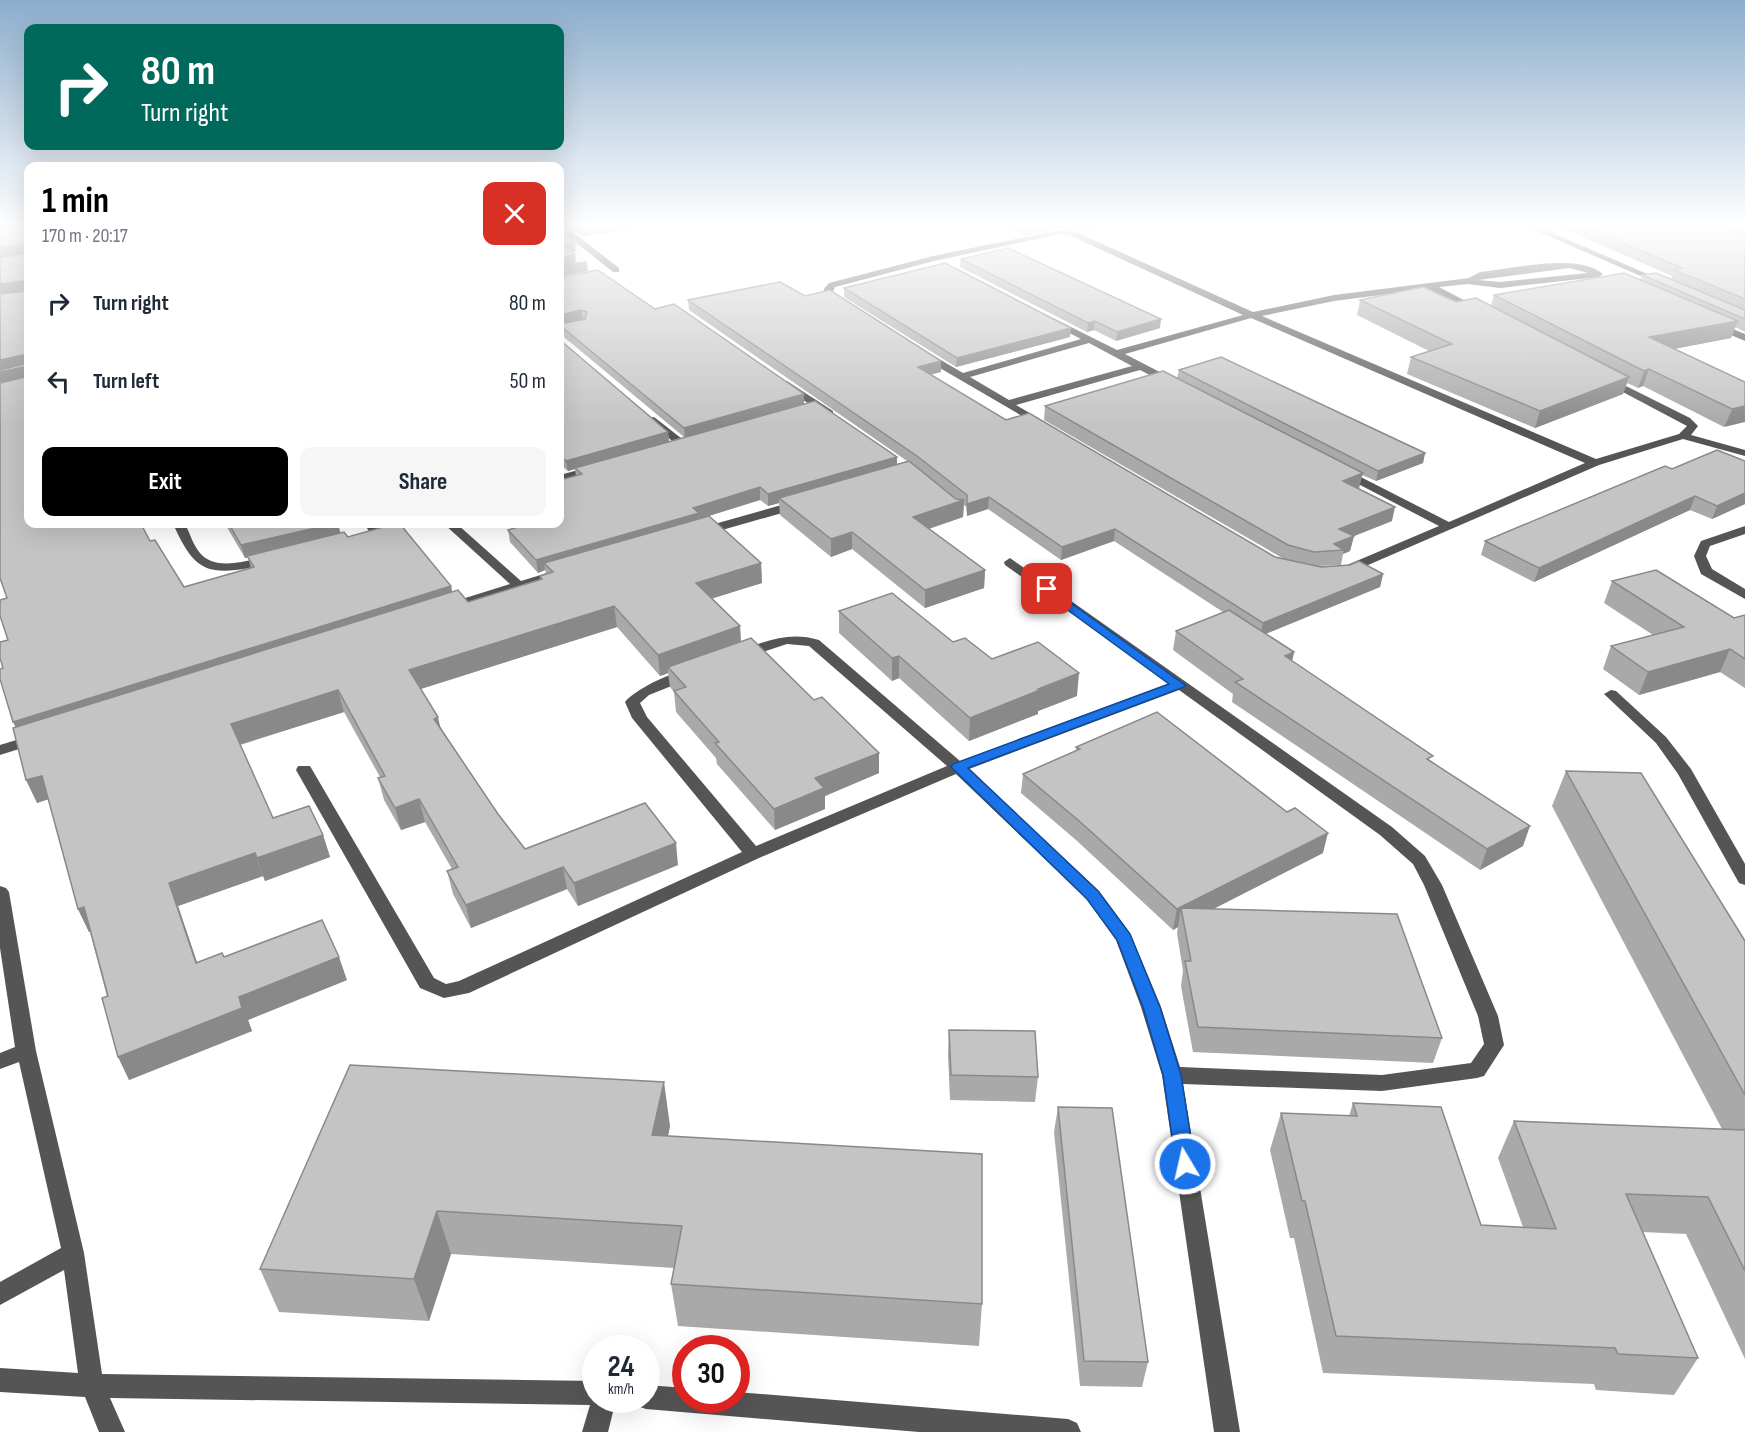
<!DOCTYPE html>
<html lang="en">
<head>
<meta charset="utf-8">
<style>
	:root { --surface:#fff; --page:#f6f6f7; --text:#1f2937; --muted:#747a83; --accent:#000 }
	body { margin:0; font-family:"Sofia Sans Condensed",sans-serif; background:var(--page); color:var(--text); height:100vh; display:flex; flex-direction:column; font-size:22px; white-space:nowrap }
	* { box-sizing:border-box; margin:0 }
	p { font-size:20px; color:var(--muted) }
	.icon { flex:none; width:33px; height:33px; fill:none; stroke:currentColor; stroke-width:2; stroke-linecap:round; stroke-linejoin:round }
	.map { position:relative; flex:1; overflow:hidden }
	.sheet { position:absolute; left:24px; top:162px; width:540px; height:366px; display:flex; flex-direction:column; background:var(--surface); border-radius:12px; box-shadow:0 6px 24px #0002 }
	.sheet>* { flex:none }
	.hud { position:absolute; left:24px; top:24px; width:540px; height:126px; border-radius:12px; box-shadow:0 6px 24px #0002; background:#00695c; color:#fff; overflow:hidden }
	.speed { position:absolute; left:582px; top:1335px; display:flex; gap:12px; font-size:30px; font-weight:700; text-align:center }
	.speed>* { display:grid; place-content:center; width:78px; height:78px; border-radius:50%; background:var(--surface); box-shadow:0 6px 24px #0002; line-height:1 }
	.speed small { font-size:15px; font-weight:400 }
	.speed .limit { border:9px solid #d22; background:#fff; color:#111 }
	.pin { position:absolute; display:grid; place-items:center; width:51px; height:51px; color:#fff; margin:-26px; border-radius:12px; box-shadow:0 3px 9px #0006 }
	.me { position:absolute; width:66px; margin:-33px; rotate:351deg; stroke-linejoin:round; filter:drop-shadow(0 0 4px #0008) }
	.turn { display:flex; align-items:center; gap:21px; height:126px; padding:0 18px; font-size:27px }
	.turn .icon { width:78px; height:78px; stroke-width:2.5 }
	.turn b { display:block; font-size:42px; line-height:51px }
	.round { display:grid; place-items:center; flex:none; width:63px; height:63px; border-radius:12px; background:var(--page) }
	.summary { display:flex; align-items:center; justify-content:space-between; height:102px; padding:0 18px }
	h1 { font-size:36px; font-weight:700; line-height:45px; color:var(--accent) }
	.button { display:flex; gap:12px; margin-top:auto; padding:12px 18px }
	.button a { flex:1; height:69px; border-radius:12px; background:var(--accent); color:#fff; font-size:24px; font-weight:700; line-height:69px; text-align:center }
	.button a+a { background:var(--page); color:var(--text) }
	ul { padding:0; list-style:none }
	li { display:flex; align-items:center; gap:18px; height:78px; padding:0 18px }
	li div { flex:1 }
	li b { display:block; font-size:22px }
	li em { font-style:normal }
	.map>svg:first-child { display:block }
</style>
</head>
<body>
<div class="map">
<svg width="1745" height="1432" viewBox="0 0 1745 1432">
	<rect width="100%" height="100%" fill="#fff"/>
	<g fill="none" stroke-linecap="round" stroke-linejoin="round">
		<g fill="#555" fill-rule="evenodd">
			<polygon points="560,225 564,225 619,268 619,272 613,272 560,230"/>
			<polygon points="1523,225 1534,225 1666,282 1659,284"/>
			<path d="M 1060,230 L 1074,231 L 1253,312 L 1334,295 L 1469,278 L 1480,272 C 1512,269 1578,252 1603,274 L 1599,277 L 1500,288 L 1468,284 L 1439,287 L 1479,308 L 1481,310 L 1476,313 L 1428,289 L 1334,301 L 1262,316 L 1596,459 L 1679,434 L 1687,426 L 1602,381 L 1601,379 L 1606,376 L 1690,418 L 1698,426 L 1691,435 L 1745,450 L 1745,456 L 1683,439 L 1599,465 L 1345,575 L 1339,571 L 1340,568 L 1439,526 L 1339,474 L 1339,470 L 1347,470 L 1449,522 L 1585,463 L 1251,318 L 1125,354 L 1177,381 L 1177,385 L 1169,385 L 1140,370 L 1016,405 L 1045,422 L 1046,424 L 1041,427 L 921,357 L 921,353 L 929,353 L 963,373 L 1081,339 L 1050,323 L 1050,319 L 1053,318 L 1117,350 L 1243,315 L 1069,235 L 1060,234 L 934,261 L 835,287 L 833,292 L 846,302 L 841,305 L 823,293 L 824,289 L 829,283 L 933,256 ZM 1569,268 L 1588,273 L 1500,282 L 1478,280 ZM 1089,343 L 1132,366 L 1009,400 L 970,377 Z"/>
			<polygon points="1712,323 1718,323 1745,334 1745,341 1712,327"/>
			<polygon points="787,381 833,411 833,415 825,415 783,386 782,384"/>
			<polygon points="654,417 686,442 686,446 678,446 650,422 650,418"/>
			<polygon points="593,466 597,467 597,471 560,482 560,475"/>
			<polygon points="799,500 805,504 803,507 701,536 695,532 697,529"/>
			<path d="M 173,524 L 185,524 C 190,533 193,545 200,553 C 216,572 249,560 269,556 L 275,560 C 269,566 257,566 249,568 C 201,577 192,564 173,524 Z"/>
			<polygon points="364,524 376,524 381,531 375,535 371,534"/>
			<polygon points="444,524 457,524 521,581 560,569 566,573 565,576 453,611 443,611 441,608 443,605 510,584"/>
			<polygon points="1745,526 1745,534 1710,546 1706,556 1712,569 1745,589 1745,599 1701,574 1694,556 1701,541"/>
			<path d="M 1010,558 L 1392,827 L 1425,856 L 1442,885 L 1498,1016 L 1504,1045 L 1484,1076 L 1477,1078 L 1382,1091 L 1183,1084 L 1240,1432 L 1214,1432 L 1162,1075 L 1141,1007 L 1116,940 L 1087,899 L 956,774 L 759,858 L 469,993 L 444,998 L 420,988 L 296,770 L 298,766 L 310,766 L 434,978 L 446,984 L 459,981 L 742,852 L 632,718 L 625,702 C 634,690 679,667 694,671 L 696,674 L 694,677 L 649,695 L 640,703 L 647,717 L 756,846 L 947,766 L 809,646 L 787,644 L 742,659 L 735,655 L 737,652 C 765,641 789,631 819,640 L 960,761 L 1170,683 L 1005,565 L 1004,562 ZM 1179,690 L 1380,835 L 1413,864 L 1424,885 L 1478,1016 L 1484,1044 L 1471,1063 L 1382,1075 L 1180,1067 L 1161,1007 L 1130,933 L 1099,891 L 969,769 Z"/>
			<polygon points="1611,690 1616,691 1666,737 1691,769 1745,864 1745,885 1739,883 1678,774 1656,743 1604,694"/>
			<polygon points="36,734 41,736 44,739 41,742 0,755 0,745"/>
			<polygon points="0,886 6,888 9,892 36,1051 84,1253 102,1374 596,1381 596,1400 616,1400 608,1432 582,1432 590,1405 110,1398 125,1432 99,1432 85,1397 0,1392 0,1368 78,1373 64,1270 0,1305 0,1282 61,1248 19,1062 0,1069 0,1053 15,1047 0,948"/>
			<polygon points="646,1385 686,1388 686,1400 736,1400 736,1392 1068,1419 1077,1423 1081,1432 919,1432 646,1409 637,1406 635,1400 646,1400"/>
		</g>
	</g>
	<g fill="#a9a9a9">
		<polygon points="0,225 28,225 28,524 150,541 184,587 251,568 248,557 245,558 225,524 338,524 340,533 451,586 452,591 468,602 540,580 540,576 546,574 545,570 538,573 510,542 508,530 516,527 513,524 560,524 576,476 575,469 568,471 560,464 560,340 668,432 669,441 684,437 564,337 560,336 560,324 584,319 583,319 560,324 560,277 655,309 804,404 897,457 897,464 907,461 689,310 688,300 805,296 941,361 941,372 930,374 1006,420 1275,557 1284,559 1044,420 1045,406 1177,378 1179,370 1425,453 1423,463 1376,481 1362,475 1359,488 1358,488 1392,521 1354,536 1350,551 1343,554 1341,565 1318,566 1383,574 1380,587 1266,634 1294,652 1292,661 1431,761 1523,846 1480,870 1232,702 1233,694 1173,650 1176,631 1223,612 1114,541 1061,560 988,509 967,516 966,507 964,505 963,517 929,529 985,570 984,588 925,608 852,549 831,557 780,515 779,503 768,506 760,500 702,518 761,563 762,583 712,598 740,626 741,642 879,753 879,773 825,796 825,809 775,830 717,764 716,758 676,712 674,692 670,687 668,673 660,676 617,627 421,689 441,728 498,814 525,849 678,865 578,906 567,889 471,928 453,894 447,871 452,869 425,822 401,830 384,800 378,778 380,777 344,712 240,745 273,818 323,835 330,857 265,881 263,876 178,906 197,962 224,957 347,980 248,1020 252,1031 129,1080 90,932 89,932 78,909 48,799 37,803 16,727 3,668 8,640"/>
		<polygon points="567,225 648,225 583,237"/>
		<polygon points="1004,225 1112,225 1080,231 1060,228 1026,235"/>
		<polygon points="1555,225 1745,225 1745,332 1735,327 1731,338 1673,349 1745,382 1724,427 1643,386 1638,388 1627,383 1623,394 1535,428 1407,374 1411,357 1429,351 1357,315 1360,300 1456,302 1491,306 1494,295 1640,280 1642,275 1671,279 1672,276"/>
		<polygon points="961,259 1160,328 1116,341 1094,330 1087,332 960,267"/>
		<polygon points="844,288 1070,337 956,367 844,297"/>
		<polygon points="1745,461 1745,504 1712,519 1690,510 1534,582 1481,555 1485,541 1672,469"/>
		<polygon points="1612,581 1734,618 1745,615 1745,688 1720,672 1639,695 1603,669 1611,646 1653,635 1604,603"/>
		<polygon points="839,611 953,642 1077,696 1038,711 1038,714 969,741 899,678 892,681 839,633"/>
		<polygon points="1076,747 1323,853 1213,909 1442,1038 1433,1063 1193,1052 1181,986 1183,971 1177,933 1178,927 1173,930 1076,840 1021,793 1023,774 1076,751"/>
		<polygon points="1566,771 1745,941 1745,1359 1686,1234 1642,1232 1698,1358 1674,1395 1596,1390 1594,1384 1323,1373 1294,1238 1290,1238 1270,1150 1281,1113 1349,1116 1353,1103 1481,1225 1523,1227 1498,1158 1514,1121 1722,1129 1552,806"/>
		<polygon points="949,1030 1038,1077 1035,1102 950,1100 948,1055"/>
		<polygon points="1058,1107 1148,1362 1142,1387 1080,1386 1054,1132"/>
		<polygon points="670,1126 668,1136 982,1304 979,1346 678,1326 671,1284 674,1268 451,1254 429,1321 279,1312 260,1269"/>
	</g>
	<g fill="#898989">
		<polygon points="605,225 648,225 583,237 582,229"/>
		<polygon points="1027,225 1060,225 1060,228 1026,235"/>
		<polygon points="1081,225 1112,225 1080,231"/>
		<polygon points="568,232 569,240 561,233"/>
		<polygon points="575,243 576,251 564,254 563,245"/>
		<polygon points="24,245 28,255 0,258 0,247"/>
		<polygon points="575,254 576,262 560,266 560,258"/>
		<polygon points="587,262 588,271 560,276 560,277 560,267"/>
		<polygon points="24,281 28,292 0,295 0,284"/>
		<polygon points="581,310 583,319 560,324 560,315"/>
		<polygon points="1161,319 1160,328 1116,341 1117,332"/>
		<polygon points="1095,321 1094,330 1087,332 1088,323"/>
		<polygon points="1738,321 1731,338 1643,355 1649,337"/>
		<polygon points="1071,328 1070,337 956,367 957,358"/>
		<polygon points="23,355 28,366 0,372 0,360"/>
		<polygon points="941,361 941,372 918,378 918,367"/>
		<polygon points="23,367 28,379 0,385 0,372"/>
		<polygon points="1649,369 1643,386 1638,388 1644,371"/>
		<polygon points="1629,377 1623,394 1535,428 1540,411"/>
		<polygon points="804,394 804,404 685,438 684,428"/>
		<polygon points="1745,406 1745,422 1724,427 1732,409"/>
		<polygon points="668,432 669,442 575,468 575,469 568,471 566,461"/>
		<polygon points="1425,453 1423,463 1376,481 1378,471"/>
		<polygon points="897,457 897,469 779,498 779,503 768,506 768,494"/>
		<polygon points="1363,473 1359,488 1340,495 1343,481"/>
		<polygon points="760,487 760,500 699,519 544,563 545,570 538,573 536,560 693,508"/>
		<polygon points="1745,493 1745,504 1712,519 1717,506"/>
		<polygon points="1695,496 1690,510 1534,582 1539,568"/>
		<polygon points="989,497 988,509 967,516 967,504"/>
		<polygon points="964,500 963,517 913,534 913,517"/>
		<polygon points="1395,507 1392,521 1354,536 1350,551 1343,554 1344,550 1332,550 1339,529"/>
		<polygon points="333,524 338,524 341,535 245,558 241,545"/>
		<polygon points="1115,529 1114,541 1061,560 1062,547"/>
		<polygon points="852,532 852,549 831,557 831,539"/>
		<polygon points="761,563 762,583 698,603 696,583"/>
		<polygon points="985,570 984,588 925,608 925,590"/>
		<polygon points="1383,574 1380,587 1260,636 1263,623"/>
		<polygon points="451,586 453,599 20,736 13,722"/>
		<polygon points="614,606 617,627 414,691 409,670"/>
		<polygon points="740,626 741,647 668,667 668,673 660,676 658,655"/>
		<polygon points="1730,649 1720,672 1639,695 1648,672"/>
		<polygon points="1294,652 1290,671 1285,656"/>
		<polygon points="899,656 899,678 892,681 892,658"/>
		<polygon points="1079,673 1077,696 1038,711 1038,714 969,741 970,718"/>
		<polygon points="338,690 344,712 238,745 231,724"/>
		<polygon points="438,717 443,739 434,719"/>
		<polygon points="879,753 879,773 825,796 825,809 775,830 774,809 815,778"/>
		<polygon points="42,776 52,798 37,803 26,780"/>
		<polygon points="419,799 425,822 401,830 395,808"/>
		<polygon points="1530,826 1523,846 1480,870 1487,849"/>
		<polygon points="1328,833 1323,853 1184,924 1181,908 1178,927 1173,930 1177,909"/>
		<polygon points="323,835 330,857 265,881 257,858"/>
		<polygon points="676,843 678,865 578,906 574,883"/>
		<polygon points="255,853 263,876 178,906 205,986 196,963 169,883"/>
		<polygon points="563,867 567,889 471,928 466,905"/>
		<polygon points="84,907 94,930 89,932 78,909"/>
		<polygon points="339,957 347,980 248,1020 252,1031 129,1080 118,1057 239,997"/>
		<polygon points="664,1082 670,1126 659,1179 652,1135"/>
		<polygon points="437,1211 451,1254 429,1321 414,1279"/>
	</g>
	<g fill="#c4c4c4" stroke="#898989" stroke-width="1.5">
		<polygon points="0,225 28,225 28,524 141,524 150,541 155,540 184,587 254,567 247,556 344,532 348,537 394,524 400,524 451,586 13,722 0,679 0,669 3,668 0,658 0,642 8,640 0,616 0,600 7,598 0,578 0,383 25,377 26,370 23,367 0,372 0,370 25,364 26,357 23,355 0,360 0,294 26,291 26,284 24,281 0,284 0,258 26,253 27,247 24,245 0,247"/>
		<polygon points="560,225 568,232 561,233 575,243 563,245 575,254 560,258"/>
		<polygon points="577,225 605,225 582,229"/>
		<polygon points="1580,225 1717,225 1745,236 1745,299 1674,270 1682,268"/>
		<polygon points="1008,248 1161,319 1117,332 1095,321 1088,323 961,259"/>
		<polygon points="587,262 560,267 560,265"/>
		<polygon points="945,263 1071,328 957,358 844,288"/>
		<polygon points="598,270 655,309 674,304 804,394 684,428 563,328 560,328 560,324 585,319 587,312 581,310 560,315 560,277"/>
		<polygon points="1624,273 1738,321 1649,337 1745,382 1745,406 1732,409 1649,369 1644,371 1494,295"/>
		<polygon points="1656,273 1745,310 1745,319 1642,275"/>
		<polygon points="780,282 805,296 830,290 941,361 918,367 1006,420 1029,413 1275,557 1321,567 1350,565 1359,561 1383,574 1263,623 1115,529 1062,547 989,497 967,504 967,495 917,456 688,300"/>
		<polygon points="1423,287 1456,302 1476,298 1629,377 1540,411 1411,357 1452,344 1360,300"/>
		<polygon points="560,340 668,432 566,461 560,455"/>
		<polygon points="1221,357 1425,453 1378,471 1179,370"/>
		<polygon points="1163,371 1363,473 1343,481 1395,507 1339,529 1354,536 1334,544 1344,550 1314,552 1288,545 1045,406"/>
		<polygon points="815,401 897,457 768,494 760,487 693,508 699,513 536,560 508,530 524,525 522,524 560,524 560,480 582,474 575,468"/>
		<polygon points="1717,450 1745,461 1745,493 1717,506 1695,496 1539,568 1485,541 1665,466 1672,469"/>
		<polygon points="909,461 956,499 964,500 913,517 985,570 925,590 852,532 831,539 779,498"/>
		<polygon points="709,516 761,563 696,583 740,626 658,655 614,606 409,670 438,717 434,719 498,814 525,849 645,803 676,843 574,883 563,867 466,905 447,871 458,867 419,799 395,808 378,778 385,776 338,690 231,724 273,818 309,806 323,835 257,858 255,853 169,883 196,963 222,953 224,957 322,920 339,957 239,997 242,1008 118,1057 102,998 108,996 84,907 78,909 42,776 26,780 13,728 458,590 468,602 542,579 540,576 553,572 544,563"/>
		<polygon points="229,524 333,524 241,545"/>
		<polygon points="1656,570 1734,618 1745,615 1745,659 1730,649 1648,672 1611,646 1684,627 1612,581"/>
		<polygon points="892,593 953,642 965,638 992,659 1038,642 1079,673 1038,689 1040,690 970,718 899,656 892,658 839,611"/>
		<polygon points="1229,610 1294,652 1285,656 1433,756 1427,759 1530,826 1487,849 1235,682 1243,679 1176,631"/>
		<polygon points="751,638 814,700 822,697 879,753 815,778 824,788 774,809 715,743 719,742 674,691 686,687 668,667"/>
		<polygon points="1157,712 1287,812 1295,808 1328,833 1177,909 1078,820 1023,774 1080,749 1076,747"/>
		<polygon points="1566,771 1641,773 1745,941 1745,1095"/>
		<polygon points="1181,908 1397,914 1442,1038 1198,1027 1185,961 1191,961"/>
		<polygon points="949,1030 1035,1031 1038,1077 951,1075"/>
		<polygon points="350,1065 664,1082 652,1135 982,1154 982,1304 671,1284 682,1226 437,1211 414,1279 260,1269"/>
		<polygon points="1353,1103 1441,1107 1481,1225 1556,1229 1514,1121 1745,1130 1745,1271 1708,1197 1626,1194 1698,1358 1618,1354 1615,1348 1336,1336 1305,1201 1302,1201 1281,1113 1357,1116"/>
		<polygon points="1058,1107 1112,1108 1148,1362 1084,1361"/>
	</g>
	<linearGradient id="sky" x2="0" y2="1"><stop stop-color="#8cadcc"/><stop offset="0.53" stop-color="#fff"/><stop offset="1" stop-color="#fff" stop-opacity="0"/></linearGradient>
	<rect width="1745" height="425" fill="url(#sky)"/>
	<polygon fill="#1a73e8" stroke="#114b97" stroke-width="1.5" points="1047,586 1185,685 1184,687 968,768 1098,891 1130,934 1160,1007 1181,1075 1195,1164 1192,1170 1185,1172 1179,1170 1176,1164 1163,1075 1143,1007 1117,940 1087,899 951,767 953,764 1169,684 1043,592 1041,589"/>
</svg>
<div class="speed"><div>24<small>km/h</small></div><div class="limit">30</div></div>
<div class="pin" style="left:1047px;top:589px;background:#d93025"><svg class="icon" aria-label="arrive" viewBox="0 0 24 24"><path d="M6 21V4h12l-3 4 3 4H6"/></svg></div>
<svg class="me" style="left:1185px;top:1164px" viewBox="-20 -20 40 40"><circle r="17" fill="#1a73e8" stroke="#fff" stroke-width="3"/><path d="M0-11L8 9 0 5-8 9z" fill="#fff"/></svg>
<div class="hud">
<div class="turn"><svg class="icon" aria-label="right" viewBox="0 0 24 24"><path d="M7 20v-9h11M14 6l5 5-5 5"/></svg><div><b>80 m</b>Turn right</div></div>
</div>
<section class="sheet">
<div class="summary"><div><h1>1 min</h1><p>170 m · 20:17</p></div><a class="round" style="background:#d93025;color:#fff"><svg class="icon" aria-label="close" viewBox="0 0 24 24"><path d="M6 6l12 12M18 6L6 18"/></svg></a></div>
<ul>
<li><svg class="icon" aria-label="right" viewBox="0 0 24 24"><path d="M7 20v-9h11M14 6l5 5-5 5"/></svg><div><b>Turn right</b></div><em>80 m</em></li>
<li><svg class="icon" aria-label="left" viewBox="0 0 24 24"><path d="M17 20v-9H6M10 6l-5 5 5 5"/></svg><div><b>Turn left</b></div><em>50 m</em></li>
</ul>
<div class="button"><a>Exit</a><a>Share</a></div>
</section>
</div>
</body>
</html>
